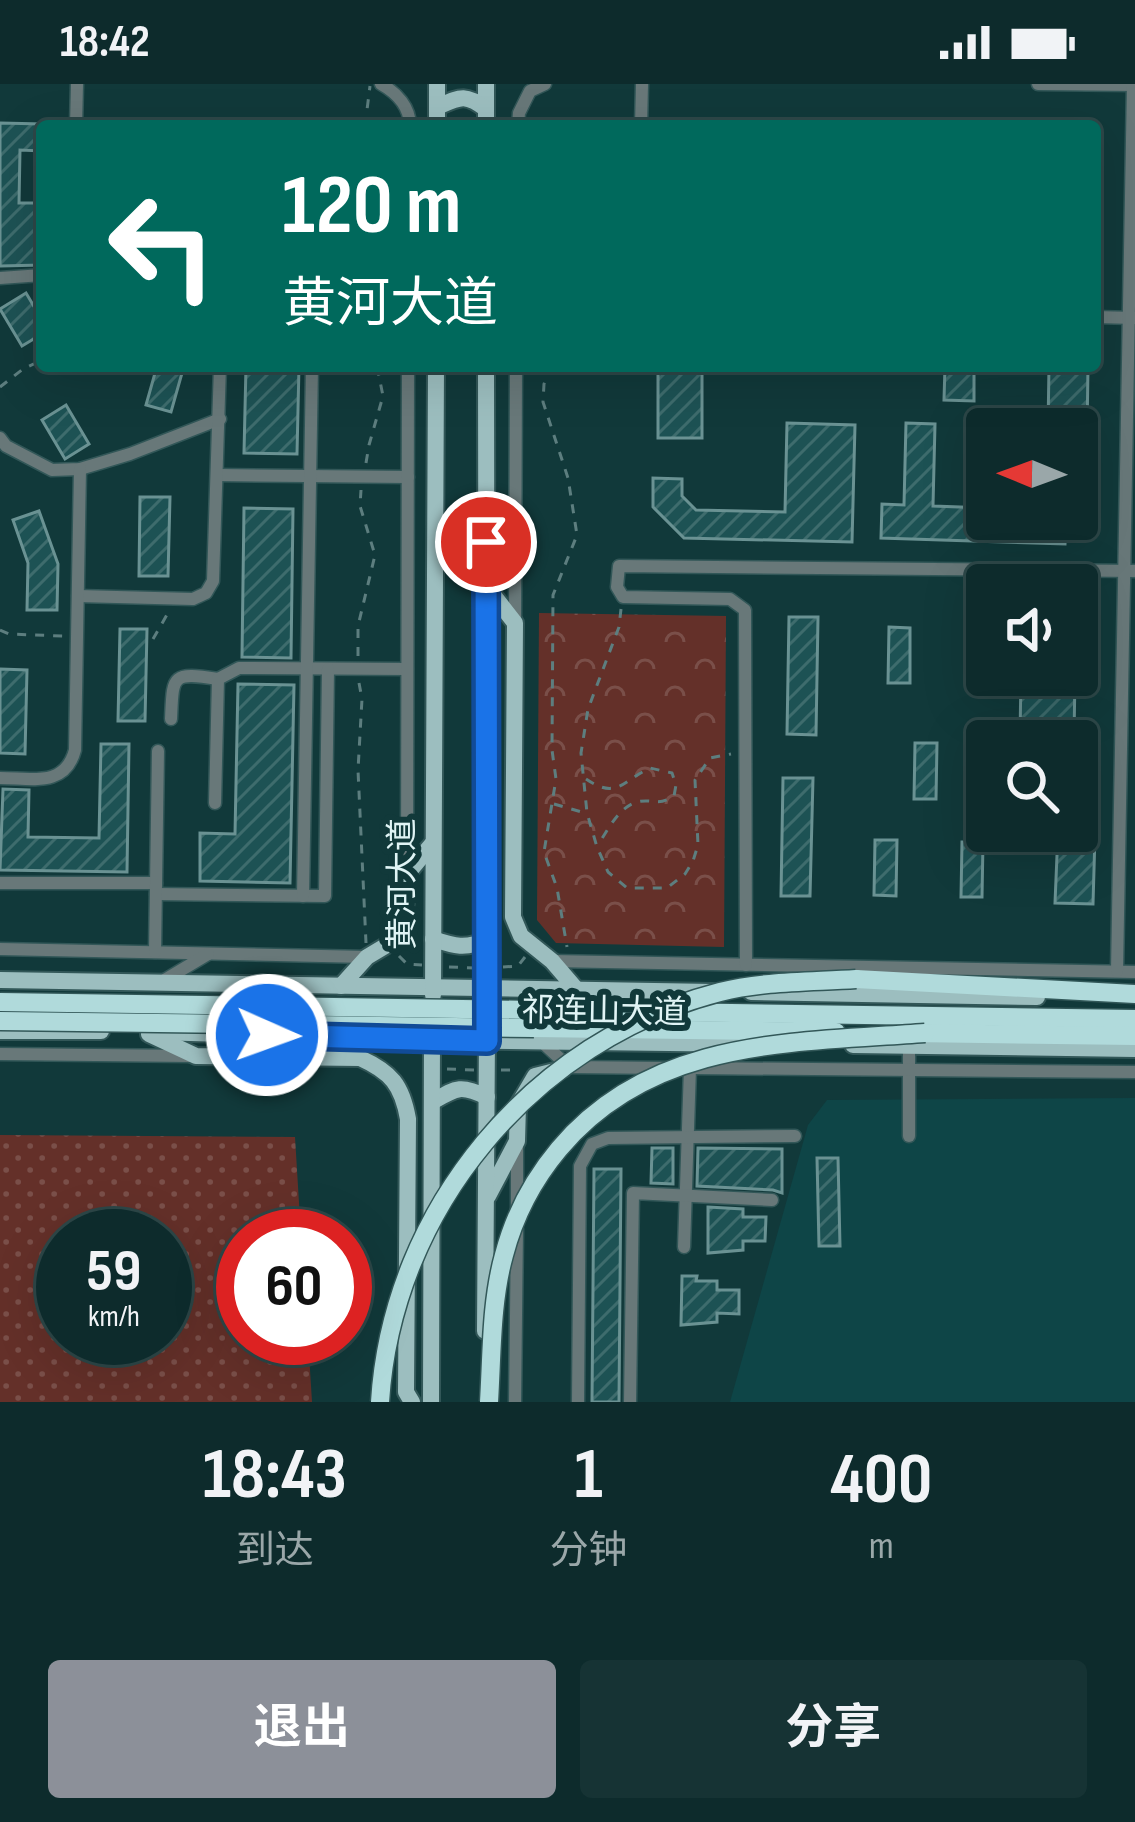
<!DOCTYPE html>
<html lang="zh">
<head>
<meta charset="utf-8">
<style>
	:root { --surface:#0d2b2c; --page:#163334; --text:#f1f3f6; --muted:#9aa7a9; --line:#2d4748; --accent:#8c9099 }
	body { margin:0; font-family:"Sofia Sans Condensed","Noto Sans SC",sans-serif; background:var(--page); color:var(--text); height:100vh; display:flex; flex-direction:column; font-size:45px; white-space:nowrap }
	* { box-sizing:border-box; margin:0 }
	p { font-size:39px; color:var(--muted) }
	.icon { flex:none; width:66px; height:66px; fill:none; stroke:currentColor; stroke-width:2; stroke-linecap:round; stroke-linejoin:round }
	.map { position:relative; height:1318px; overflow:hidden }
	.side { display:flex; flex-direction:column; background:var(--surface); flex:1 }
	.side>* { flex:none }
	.top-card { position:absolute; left:36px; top:36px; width:1065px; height:252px; border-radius:12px; box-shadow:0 12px 48px #0002,0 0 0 3px var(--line); background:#00695c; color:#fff; overflow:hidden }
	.needle { width:78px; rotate:271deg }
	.buttons { position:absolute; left:966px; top:324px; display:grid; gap:24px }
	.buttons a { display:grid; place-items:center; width:132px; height:132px; border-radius:12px; background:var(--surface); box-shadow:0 12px 48px #0002,0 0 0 3px var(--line); font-size:60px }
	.speed { position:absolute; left:36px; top:1125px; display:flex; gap:24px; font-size:60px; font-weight:700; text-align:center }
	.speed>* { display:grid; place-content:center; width:156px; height:156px; border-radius:50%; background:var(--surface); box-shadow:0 12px 48px #0002,0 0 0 3px var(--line); line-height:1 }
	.speed small { font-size:30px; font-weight:400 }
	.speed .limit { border:18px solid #d22; background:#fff; color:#111 }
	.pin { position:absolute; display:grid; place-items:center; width:102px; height:102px; color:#fff; margin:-51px; border:6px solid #fff; border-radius:50%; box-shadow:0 3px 12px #0007 }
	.me { position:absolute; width:132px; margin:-66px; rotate:92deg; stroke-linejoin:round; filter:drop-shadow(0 0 9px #0008) }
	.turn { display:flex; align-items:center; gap:42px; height:252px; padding:0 48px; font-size:54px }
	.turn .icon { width:156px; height:156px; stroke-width:2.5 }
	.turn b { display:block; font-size:84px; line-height:102px }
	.eta { display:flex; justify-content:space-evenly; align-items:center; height:204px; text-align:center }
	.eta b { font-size:72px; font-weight:700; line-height:84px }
	.cta { display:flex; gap:24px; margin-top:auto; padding:24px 48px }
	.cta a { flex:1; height:138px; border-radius:12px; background:var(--accent); color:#fff; font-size:48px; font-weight:700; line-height:138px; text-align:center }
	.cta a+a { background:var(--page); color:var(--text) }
	.status { display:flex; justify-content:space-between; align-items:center; height:84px; padding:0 60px; background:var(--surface); direction:ltr }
	.status svg { height:33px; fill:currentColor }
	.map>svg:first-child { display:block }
</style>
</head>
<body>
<div class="status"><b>18:42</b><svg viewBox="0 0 49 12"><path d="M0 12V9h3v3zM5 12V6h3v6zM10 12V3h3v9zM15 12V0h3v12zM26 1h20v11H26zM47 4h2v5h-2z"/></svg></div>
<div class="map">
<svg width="1135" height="1318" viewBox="0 0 1135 1318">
	<defs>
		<pattern id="grass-dots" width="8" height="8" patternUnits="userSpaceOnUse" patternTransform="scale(3)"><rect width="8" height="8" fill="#643029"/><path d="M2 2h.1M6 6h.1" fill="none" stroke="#7a4f49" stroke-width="1.8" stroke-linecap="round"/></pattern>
		<pattern id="park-crowns" width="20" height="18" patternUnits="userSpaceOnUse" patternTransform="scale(3)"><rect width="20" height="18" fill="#643029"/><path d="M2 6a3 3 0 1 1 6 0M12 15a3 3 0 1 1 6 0" fill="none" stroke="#7a4f49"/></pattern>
		<pattern id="building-hatch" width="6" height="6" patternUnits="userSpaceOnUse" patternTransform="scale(3)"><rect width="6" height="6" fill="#1d5254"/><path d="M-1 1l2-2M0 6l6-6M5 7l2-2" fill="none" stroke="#3e6c6d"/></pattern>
	</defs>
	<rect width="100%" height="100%" fill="#11393a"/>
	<polygon fill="#0e4547" points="1135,1014 1135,1318 730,1318 808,1041 827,1016"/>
	<path fill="url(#grass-dots)" fill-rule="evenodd" d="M 0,1051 L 295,1053 L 301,1152 L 243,1152 L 243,1254 L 308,1254 L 312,1318 L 0,1318 ZM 63,1152 L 165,1152 L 165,1254 L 63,1254 Z"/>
	<polygon fill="url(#park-crowns)" points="539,529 726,532 724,863 556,859 537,836"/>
	<g fill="url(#building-hatch)" stroke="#6a9293" stroke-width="3">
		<polygon points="0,39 42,40 42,67 20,66 19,119 42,119 42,181 0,182"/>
		<polygon points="26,209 42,236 42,250 22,262 0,225"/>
		<polygon points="157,282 184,282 171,328 146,321"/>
		<polygon points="246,282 299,282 297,370 244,369"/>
		<rect x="658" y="282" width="44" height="72"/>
		<polygon points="945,282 974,282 974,317 944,316"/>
		<polygon points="1049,282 1088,282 1087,350 1077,349 1077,345 1048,345"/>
		<polygon points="66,321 89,360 65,375 42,336"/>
		<polygon points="787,339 855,341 852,458 684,454 653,423 653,394 682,395 682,412 696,426 785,428"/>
		<polygon points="906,339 935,340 933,422 987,424 987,435 1066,435 1065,460 881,454 882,420 904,421"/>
		<polygon points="140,413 170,413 168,492 139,492"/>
		<polygon points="244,424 293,425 291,574 242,573"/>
		<polygon points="39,427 58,480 57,526 27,526 28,479 13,436"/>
		<polygon points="789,533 818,533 816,651 787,650"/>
		<polygon points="889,543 910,544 910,599 888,599"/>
		<polygon points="120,545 147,545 145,637 118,637"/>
		<polygon points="0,585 27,586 25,670 0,669"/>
		<polygon points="1021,591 1075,591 1074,654 1020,653"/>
		<polygon points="238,600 294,601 290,799 200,797 200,749 235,750"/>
		<polygon points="915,659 937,659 936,715 914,715"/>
		<polygon points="101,660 129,660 127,788 0,786 3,705 29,706 28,753 99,754"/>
		<polygon points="1077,682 1097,682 1093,820 1055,819 1058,747 1077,747"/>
		<polygon points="783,694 813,694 810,812 781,812"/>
		<polygon points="875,756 897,756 896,812 874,811"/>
		<polygon points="962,758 983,758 982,813 961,813"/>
		<polygon points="652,1064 673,1064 673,1100 651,1099"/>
		<polygon points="698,1064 782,1065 782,1109 773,1106 697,1102"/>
		<polygon points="817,1074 838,1074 840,1162 819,1162"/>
		<polygon points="594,1085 621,1085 619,1318 592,1318"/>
		<polygon points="708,1123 743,1125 743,1133 766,1133 765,1157 743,1157 743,1166 708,1169"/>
		<polygon points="682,1192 697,1192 696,1197 717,1197 717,1206 739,1206 739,1230 717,1229 717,1238 681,1241"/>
	</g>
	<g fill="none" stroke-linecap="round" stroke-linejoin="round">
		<g stroke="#325758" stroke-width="15">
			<g id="minor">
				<path d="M 381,0 C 397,9 410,23 410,42"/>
				<polyline points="1038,0 1135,1"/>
				<polyline points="76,42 77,0"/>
				<polyline points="518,42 519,29 530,7 545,0"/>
				<polyline points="641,42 642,0"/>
				<polyline points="0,194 42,191"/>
				<polyline points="1095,233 1135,234"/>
				<polyline points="0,354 6,362 52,386 80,385 130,370 220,335"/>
				<polyline points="218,391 408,393"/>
				<polyline points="78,512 193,515 206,509 213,497 220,282"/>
				<polyline points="515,538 516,282"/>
				<path d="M 171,635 C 173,591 171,588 218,595"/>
				<path d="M 0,694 C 31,694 65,704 75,666 L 80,385"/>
				<polyline points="215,719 218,595 239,584 407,585"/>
				<polyline points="407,790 408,282"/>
				<polyline points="0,799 156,799"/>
				<polyline points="156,810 325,812 328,585"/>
				<polyline points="303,812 312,282"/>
				<polyline points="0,865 367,873"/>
				<polyline points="155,868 158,667"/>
				<polyline points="552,877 1135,888"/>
				<polyline points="746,881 745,526 730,515 623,513 617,503 619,482 1135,487"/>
				<polyline points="1117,887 1133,1"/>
				<polyline points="163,897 208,870"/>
				<polyline points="542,958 569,983 668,984"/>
				<polyline points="909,962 909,1052"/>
				<polyline points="0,970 191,972"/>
				<polyline points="694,984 1135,988"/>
				<polyline points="517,1125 517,1061"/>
				<polyline points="684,1163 690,984"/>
				<polyline points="515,1318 517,1145"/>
				<polyline points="578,1318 580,1082 592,1060 608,1054 795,1052"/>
				<polyline points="630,1318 633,1109 772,1116"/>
			</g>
		</g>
		<g stroke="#325758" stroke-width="20">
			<g id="major">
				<polyline points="486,0 486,42"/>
				<path d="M 437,23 C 460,13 465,9 486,25"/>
				<polyline points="437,42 437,0"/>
				<polyline points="486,282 487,911"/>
				<polyline points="487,503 515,539 513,833 521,852 552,877 576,905"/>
				<path d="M 433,855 C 454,862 466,866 487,855"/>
				<polyline points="0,896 713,908"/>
				<polyline points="341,902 367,873 392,858 401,845 407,812 407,790 433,759"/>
				<polyline points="751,908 1037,913"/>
				<polyline points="433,911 436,282"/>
				<polyline points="0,947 101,947"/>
				<polyline points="157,948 432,956 749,960"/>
				<path d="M 149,950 L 196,972 L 360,974 C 391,988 402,1001 408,1035 L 406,1308 L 412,1318"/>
				<polyline points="853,961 1135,965"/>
				<path d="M 432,1018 C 456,1004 460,1000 487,1013"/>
				<polyline points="488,1112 517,1057 518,1021 535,992 563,985"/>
				<polyline points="485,1247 487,949"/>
				<polyline points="431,1318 432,949"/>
			</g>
		</g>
		<g stroke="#325758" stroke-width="21">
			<g id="highway">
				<polyline points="856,895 1135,910"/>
				<polyline points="534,926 1135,935"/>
				<polyline points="534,944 836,948"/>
				<polyline points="912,949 1135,952"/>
			</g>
		</g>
		<g stroke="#5d7e7f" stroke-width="3" stroke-dasharray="9 9" stroke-linecap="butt">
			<polyline points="365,42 370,2"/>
			<polyline points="546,42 546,36"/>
			<polyline points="551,282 544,300 543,318 568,394 577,451 553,511 552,666 556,695 544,768 557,804 567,863"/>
			<polyline points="0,303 23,285 42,276"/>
			<polyline points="366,379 369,361 383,312 377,282"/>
			<polyline points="621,525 619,543 588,625 581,669 587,729 597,763 608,788 627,804 667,804 685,790 693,777 698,761 695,696 710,674 731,670"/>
			<polyline points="0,546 9,550 63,552"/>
			<polyline points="153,555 168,529"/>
			<polyline points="358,572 358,542 375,471 360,422 361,406"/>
			<polyline points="359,599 362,615 358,686 366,859"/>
			<path d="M 586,695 C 617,716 622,697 650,684 L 672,689 L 676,701 L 674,712 C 657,723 653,714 637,718 C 619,723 607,747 598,761"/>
			<polyline points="554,720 585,729"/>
			<polyline points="399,872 407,880 422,881"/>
			<polyline points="449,883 476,884"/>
			<polyline points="503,883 518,882 525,873"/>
			<polyline points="447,985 474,986"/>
			<polyline points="501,986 518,986"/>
		</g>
		<use href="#minor" stroke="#687879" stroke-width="12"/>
		<use href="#major" stroke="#9cbebf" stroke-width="16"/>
		<use href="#highway" stroke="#b0dadb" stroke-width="18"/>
		<g stroke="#325758" stroke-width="21" stroke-linecap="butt">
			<g id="highway-bridge">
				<polyline points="0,918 534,926"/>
				<polyline points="0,937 534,944"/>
				<path d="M 380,1318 C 392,1125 533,956 720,908 C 763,897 811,898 856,895"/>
				<path d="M 489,1318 C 492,1269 491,1218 504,1171 C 514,1133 533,1096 559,1065 C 652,954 792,959 925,949"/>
			</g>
		</g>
		<use href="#highway-bridge" stroke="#b0dadb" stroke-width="18"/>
	</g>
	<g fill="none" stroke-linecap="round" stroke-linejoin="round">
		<g stroke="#114b97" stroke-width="30">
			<polyline id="route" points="267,951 487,957 486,458"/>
		</g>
		<use href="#route" stroke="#1a73e8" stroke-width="21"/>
	</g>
	<g text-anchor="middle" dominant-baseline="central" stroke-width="12" stroke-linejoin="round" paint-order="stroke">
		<g font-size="33" fill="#e0f4f5" stroke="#11393a">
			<text transform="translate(403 800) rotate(-90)">黄河大道</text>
			<text transform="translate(604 928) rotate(1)">祁连山大道</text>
		</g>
	</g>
</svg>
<div class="buttons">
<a><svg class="needle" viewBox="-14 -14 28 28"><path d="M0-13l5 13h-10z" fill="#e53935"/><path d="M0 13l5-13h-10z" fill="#9aa7a9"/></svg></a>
<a><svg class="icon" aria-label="sound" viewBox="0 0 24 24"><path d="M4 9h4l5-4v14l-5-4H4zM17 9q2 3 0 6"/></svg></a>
<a><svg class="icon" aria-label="search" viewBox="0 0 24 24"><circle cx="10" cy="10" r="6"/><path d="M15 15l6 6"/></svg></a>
</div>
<div class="speed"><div>59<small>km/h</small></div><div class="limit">60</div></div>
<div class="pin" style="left:486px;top:458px;background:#d93025"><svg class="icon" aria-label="arrive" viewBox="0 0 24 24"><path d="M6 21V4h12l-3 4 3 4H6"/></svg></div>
<svg class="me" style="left:267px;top:951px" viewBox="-20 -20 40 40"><circle r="17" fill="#1a73e8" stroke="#fff" stroke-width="3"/><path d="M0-11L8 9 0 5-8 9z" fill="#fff"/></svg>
<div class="top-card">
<div class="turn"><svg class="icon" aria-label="left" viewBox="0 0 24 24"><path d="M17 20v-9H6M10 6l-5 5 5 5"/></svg><div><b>120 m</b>黄河大道</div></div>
</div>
</div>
<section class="side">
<div class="eta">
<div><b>18:43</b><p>到达</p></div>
<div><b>1</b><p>分钟</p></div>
<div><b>400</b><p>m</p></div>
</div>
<div class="cta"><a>退出</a><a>分享</a></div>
</section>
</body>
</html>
